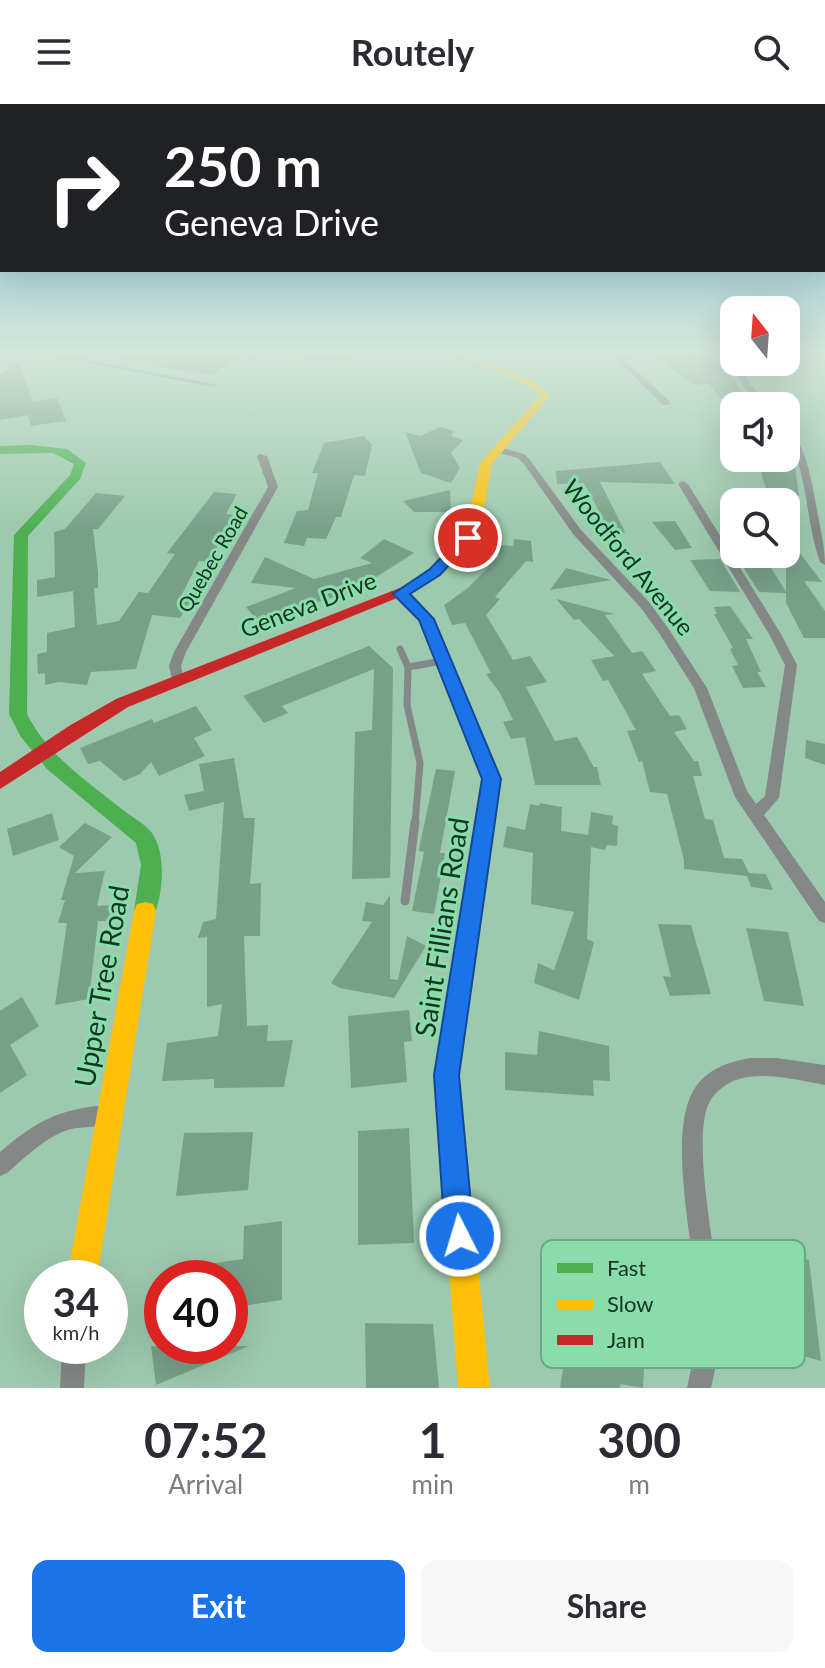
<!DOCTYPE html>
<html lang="en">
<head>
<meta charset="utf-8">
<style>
	:root { --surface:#fff; --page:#f7f7f7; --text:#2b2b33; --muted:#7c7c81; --accent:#1a73e8 }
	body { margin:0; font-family:Lato,sans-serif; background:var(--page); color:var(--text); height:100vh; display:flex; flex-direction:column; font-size:30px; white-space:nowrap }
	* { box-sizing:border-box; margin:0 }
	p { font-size:26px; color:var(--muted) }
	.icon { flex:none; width:44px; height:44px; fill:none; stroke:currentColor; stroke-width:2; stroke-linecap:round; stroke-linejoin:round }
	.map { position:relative; height:1284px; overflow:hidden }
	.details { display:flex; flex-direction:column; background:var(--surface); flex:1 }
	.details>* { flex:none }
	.banner { position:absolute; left:0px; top:0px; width:826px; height:168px; box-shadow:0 8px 32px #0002; background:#202124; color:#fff; overflow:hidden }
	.needle { width:52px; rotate:343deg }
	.tools { position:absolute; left:720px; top:192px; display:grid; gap:16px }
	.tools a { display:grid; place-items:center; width:80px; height:80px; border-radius:16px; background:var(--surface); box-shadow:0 8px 32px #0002; font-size:40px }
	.speed { position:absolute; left:24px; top:1156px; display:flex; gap:16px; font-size:40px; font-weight:700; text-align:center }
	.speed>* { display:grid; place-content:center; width:104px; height:104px; border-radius:50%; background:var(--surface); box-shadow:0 8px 32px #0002; line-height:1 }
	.speed small { font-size:20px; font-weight:400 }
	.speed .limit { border:12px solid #d22; background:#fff; color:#111 }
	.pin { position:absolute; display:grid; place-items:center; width:68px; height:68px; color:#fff; margin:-34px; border:4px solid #fff; border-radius:50%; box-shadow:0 2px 8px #0007 }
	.me { position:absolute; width:88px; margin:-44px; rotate:355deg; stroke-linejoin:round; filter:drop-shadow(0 0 6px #0008) }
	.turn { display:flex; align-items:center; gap:28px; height:168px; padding:0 32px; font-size:36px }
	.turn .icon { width:104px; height:104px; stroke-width:2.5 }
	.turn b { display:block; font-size:56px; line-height:68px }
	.eta { display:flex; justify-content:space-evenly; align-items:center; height:136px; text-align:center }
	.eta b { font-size:48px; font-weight:700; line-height:56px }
	.cta { display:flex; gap:16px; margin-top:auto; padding:16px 32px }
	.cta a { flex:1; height:92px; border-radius:16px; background:var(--accent); color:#fff; font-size:32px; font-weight:700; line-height:92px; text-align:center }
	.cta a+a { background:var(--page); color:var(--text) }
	header { display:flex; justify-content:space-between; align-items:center; height:104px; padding:0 32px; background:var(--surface); font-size:36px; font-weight:700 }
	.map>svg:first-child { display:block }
</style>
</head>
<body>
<header><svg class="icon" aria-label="menu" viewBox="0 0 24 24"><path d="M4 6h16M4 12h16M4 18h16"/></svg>Routely<svg class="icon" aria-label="search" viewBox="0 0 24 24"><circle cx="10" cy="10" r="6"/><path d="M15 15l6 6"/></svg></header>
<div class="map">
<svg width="825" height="1284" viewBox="0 0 825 1284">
	<rect width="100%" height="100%" fill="#9dc9ae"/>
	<g fill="#78a089">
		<polygon points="124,247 248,247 212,271 159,263 161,262 123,254"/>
		<polygon points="649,247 697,247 730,269 747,294 720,294 709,280 694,281"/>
		<polygon points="19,260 33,298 57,294 66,317 31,322 28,311 0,316 0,270"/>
		<polygon points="440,323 454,327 451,332 463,336 451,349 460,364 451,379 421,369 405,328 420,332"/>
		<polygon points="364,332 372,341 365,372 354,371 341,413 336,413 326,435 307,434 304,442 284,439 297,407 308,406 318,369 312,369 324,339"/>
		<polygon points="774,355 792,358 795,363 799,391 794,398 771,398 762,373 761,362 774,360"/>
		<polygon points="660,358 675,380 600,378 625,428 613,434 584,379 557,380 556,367"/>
		<polygon points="450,386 451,408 414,408 403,397"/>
		<polygon points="214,388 237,390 226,410 234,411 223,432 219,432 222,433 210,458 199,457 181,492 193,493 180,514 152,511 136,565 91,568 87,581 59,578 45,581 45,569 38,570 37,550 47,548 47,529 75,523 73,487 37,493 37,476 55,473 54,428 65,425 96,389 125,392 98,425 93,425 98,468 98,484 94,484 97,521 119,517 139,488 148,489 175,450 167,449"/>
		<polygon points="675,417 692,444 675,446 652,418"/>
		<polygon points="786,431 822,478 804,477 825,507 825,534 804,534 786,499 786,489 759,488 738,455 741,455 739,452 763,451 786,488"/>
		<polygon points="384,435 414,449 370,477 374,481 321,497 262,523 246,503 296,484 251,479 265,453 314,475 372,459 360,454"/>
		<polygon points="514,435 531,437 533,458 526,457 495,493 500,495 486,511 513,556 530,552 547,578 526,583 555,637 577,633 594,663 597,663 601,681 535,681 525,633 511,635 503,618 513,616 500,589 486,570 491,569 465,519 452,521 444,501 468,484 499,452 498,441 513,442"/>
		<polygon points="720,455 740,488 710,487 690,456"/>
		<polygon points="566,464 611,476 612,476 550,486"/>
		<polygon points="556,495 614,510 605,511 632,549 642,547 656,567 642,570 670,612 679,611 687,625 674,628 694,657 698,657 702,672 693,672 705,715 713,716 724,754 742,755 749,769 766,770 773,786 751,783 747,772 684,765 684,756 667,690 650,688 642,657 639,658 627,627 636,626 608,576 603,577 591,556 614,552 579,515 574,516"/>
		<polygon points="730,502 753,535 746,535 761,568 757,568 766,583 743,584 732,562 738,561 730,545 733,544 714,510 717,510 714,503"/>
		<polygon points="369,542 393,564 390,774 352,775 355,628 372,626 374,565 282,602 288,609 264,619 243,592"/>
		<polygon points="196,602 212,626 194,634 205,652 159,672 151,658 140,670 124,677 100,657 88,660 80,644 152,615 154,619"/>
		<polygon points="806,636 825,640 825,661 805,654"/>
		<polygon points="234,654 244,714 255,714 250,780 261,779 260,832 244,832 247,922 268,921 267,937 293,936 284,983 214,984 214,975 162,977 167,939 218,932 222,900 207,903 207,833 198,834 203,818 216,815 224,698 189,707 184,691 204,687 199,660"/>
		<polygon points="436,665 455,667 440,749 445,749 434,810 412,807 424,748 419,747 420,740"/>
		<polygon points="539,699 562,703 561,727 588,731 591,708 613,712 612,720 618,722 617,742 607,741 605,746 591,743 587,835 594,838 579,896 534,879 538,859 554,866 574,808 531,800 533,749 503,743 507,722 525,726 530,700 540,702"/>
		<polygon points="52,709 59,736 13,752 7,725"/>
		<polygon points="85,719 112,733 75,769 105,767 97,802 112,801 108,817 98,817 89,895 55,901 67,819 58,819 65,796 61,796 74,752 59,743"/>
		<polygon points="390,791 390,875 398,876 407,832 426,842 394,894 340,884 331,879 372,818 362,817 366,798 383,801"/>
		<polygon points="658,820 691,821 711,890 670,892 663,872 671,873"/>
		<polygon points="746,824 788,828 804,902 764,897"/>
		<polygon points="22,893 39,922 10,941 27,971 0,989 0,907"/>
		<polygon points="409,906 412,937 404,938 407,978 351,984 348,912"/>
		<polygon points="539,927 609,942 610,977 593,976 594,992 505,986 505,948 537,951"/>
		<polygon points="409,1024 414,1139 358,1141 358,1027"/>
		<polygon points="253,1028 248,1086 176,1092 184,1029"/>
		<polygon points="282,1117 282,1196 230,1204 230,1174 173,1174 172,1165 243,1155 244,1122"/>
		<polygon points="756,1144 809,1156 821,1257 749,1236 746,1177 761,1177"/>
		<polygon points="616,1204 647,1214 643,1284 620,1280 620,1284 560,1284 571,1213 616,1236"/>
		<polygon points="365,1219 433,1220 439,1284 366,1284"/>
		<polygon points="151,1242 249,1242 156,1281"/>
	</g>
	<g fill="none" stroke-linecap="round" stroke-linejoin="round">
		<g stroke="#848886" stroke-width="7">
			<polyline points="400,545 408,563 407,601 420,659 415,720"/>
			<polyline points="408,563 442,557"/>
		</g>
		<polyline stroke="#848886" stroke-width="9" points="405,797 415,718"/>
		<g fill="#848886" fill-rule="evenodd">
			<polygon points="26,247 40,247 218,281 214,283"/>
			<polygon points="271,247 285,247 313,252 382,248 461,249 465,251 461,253 382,252 313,256"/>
			<polygon points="608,247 615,247 669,297 669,301 663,301"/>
			<polygon points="720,247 727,247 734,252 734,258 739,258 750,280 770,302 761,302 743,283 731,258"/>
			<path d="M 786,320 L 789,321 C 808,349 812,378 818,411 C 821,428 825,444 825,461 L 820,458 C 810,429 808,399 801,369 C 798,353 786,336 786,320 Z"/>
			<polygon points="499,343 524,350 530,356 581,426 649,498 670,527 707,584 747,687 756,700 765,692 785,561 769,530 678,380 683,377 688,380 781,530 797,561 779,694 764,711 825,798 825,819 819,817 735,693 694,584 659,529 641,504 573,430 524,360 518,354 496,348 494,346"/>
			<polygon points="259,350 267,352 278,383 186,548 181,562 184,577 178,581 173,580 169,562 174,548 268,383 257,352"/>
			<path d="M 751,954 L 776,954 L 825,961 L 825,981 C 797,976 761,966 733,977 C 725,981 715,988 710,997 C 690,1032 717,1153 720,1198 C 721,1227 718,1256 711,1284 L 687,1284 C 695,1250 698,1215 695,1180 C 692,1130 666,1022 697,981 C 710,964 731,957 751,954 Z"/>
			<path d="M 109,1001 L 116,1004 L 119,1011 L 116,1018 C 102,1024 86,1022 71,1025 C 46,1032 26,1053 7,1069 L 0,1072 L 0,1048 C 36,1017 61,1004 109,1001 Z"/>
			<polygon points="62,1242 86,1242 84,1284 60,1284"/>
		</g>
		<path fill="#4caf50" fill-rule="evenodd" d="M 31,341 L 67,345 L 86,359 L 80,375 L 28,432 L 27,610 C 48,652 87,677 123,706 C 132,713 145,720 152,729 C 167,751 163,791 153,814 L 145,816 L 137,814 L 134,807 L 141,761 L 136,739 L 47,665 L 21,633 L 9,610 L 14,431 L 70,371 L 74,360 L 53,349 L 0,350 L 0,342 Z"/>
		<g fill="#ffc107" fill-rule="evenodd">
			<polygon points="447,247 459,247 534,277 550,292 492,360 481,420 464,448 440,471 410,488 405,487 405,481 430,465 454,443 467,420 480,359 539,292 526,281"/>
			<polygon points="145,798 153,800 156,807 97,1174 67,1174 134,807 137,800"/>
			<polygon points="452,1018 461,1022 465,1031 490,1284 458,1284 439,1031 443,1022"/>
		</g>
		<polygon fill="#c62828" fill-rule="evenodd" points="410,480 417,484 409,490 434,515 500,675 459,971 465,1031 461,1040 452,1044 443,1040 439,1031 435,971 482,675 419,517 397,494 128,603 0,685 0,668 69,622 116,595"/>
	</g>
	<linearGradient id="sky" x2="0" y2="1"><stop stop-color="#6baed1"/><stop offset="0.58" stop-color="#d3e7db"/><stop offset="1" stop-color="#d3e7db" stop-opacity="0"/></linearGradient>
	<rect width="825" height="426" fill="url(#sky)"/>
	<polygon fill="#1a73e8" stroke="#114b97" stroke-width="2" points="468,430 474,434 440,471 410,490 434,515 501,675 459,971 474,1132 470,1143 460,1147 450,1143 445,1132 434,971 482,675 419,516 393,490 430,465 463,431"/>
	<g text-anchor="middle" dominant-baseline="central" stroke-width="6" stroke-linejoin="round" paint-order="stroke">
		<g font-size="20" fill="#133522" stroke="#8adcab">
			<text transform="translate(212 455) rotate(-60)">Quebec Road</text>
		</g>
		<g font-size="24" fill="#133522" stroke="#8adcab">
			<text transform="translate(629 453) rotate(51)">Woodford Avenue</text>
			<text transform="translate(308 500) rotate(-21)">Geneva Drive</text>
		</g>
		<g font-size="28" fill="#133522" stroke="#8adcab">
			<text transform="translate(441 823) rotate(-81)">Saint Fillians Road</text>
			<text transform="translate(101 882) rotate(-80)">Upper Tree Road</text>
		</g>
	</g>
	<rect x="541" y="1136" width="264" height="128" rx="12" fill="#8adcab" stroke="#66aa82" stroke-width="2"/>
	<rect x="557" y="1159" width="36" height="10" fill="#4caf50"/>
	<rect x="557" y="1195" width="36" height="10" fill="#ffc107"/>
	<rect x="557" y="1231" width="36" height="10" fill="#c62828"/>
	<g font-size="22" fill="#133522">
		<text x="607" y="1172">Fast</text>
		<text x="607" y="1208">Slow</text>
		<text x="607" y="1244">Jam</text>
	</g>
</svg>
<div class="tools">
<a><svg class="needle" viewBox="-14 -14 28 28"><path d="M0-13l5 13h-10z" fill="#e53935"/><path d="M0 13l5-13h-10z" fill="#7c7c81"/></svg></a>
<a><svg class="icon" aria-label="sound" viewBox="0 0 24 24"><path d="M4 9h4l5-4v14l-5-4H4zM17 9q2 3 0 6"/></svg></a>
<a><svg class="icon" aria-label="search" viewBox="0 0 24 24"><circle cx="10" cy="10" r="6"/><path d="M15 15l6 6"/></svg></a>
</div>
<div class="speed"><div>34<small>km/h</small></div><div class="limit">40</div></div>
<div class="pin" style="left:468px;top:434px;background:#d93025"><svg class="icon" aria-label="arrive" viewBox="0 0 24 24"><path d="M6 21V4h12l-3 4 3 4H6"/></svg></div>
<svg class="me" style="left:460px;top:1132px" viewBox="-20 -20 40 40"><circle r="17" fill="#1a73e8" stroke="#fff" stroke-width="3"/><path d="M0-11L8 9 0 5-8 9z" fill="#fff"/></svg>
<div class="banner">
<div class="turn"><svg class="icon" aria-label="right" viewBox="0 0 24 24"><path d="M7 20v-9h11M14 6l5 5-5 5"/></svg><div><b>250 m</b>Geneva Drive</div></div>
</div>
</div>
<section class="details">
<div class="eta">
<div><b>07:52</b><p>Arrival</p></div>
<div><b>1</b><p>min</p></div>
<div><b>300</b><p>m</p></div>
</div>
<div class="cta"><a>Exit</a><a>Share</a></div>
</section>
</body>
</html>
